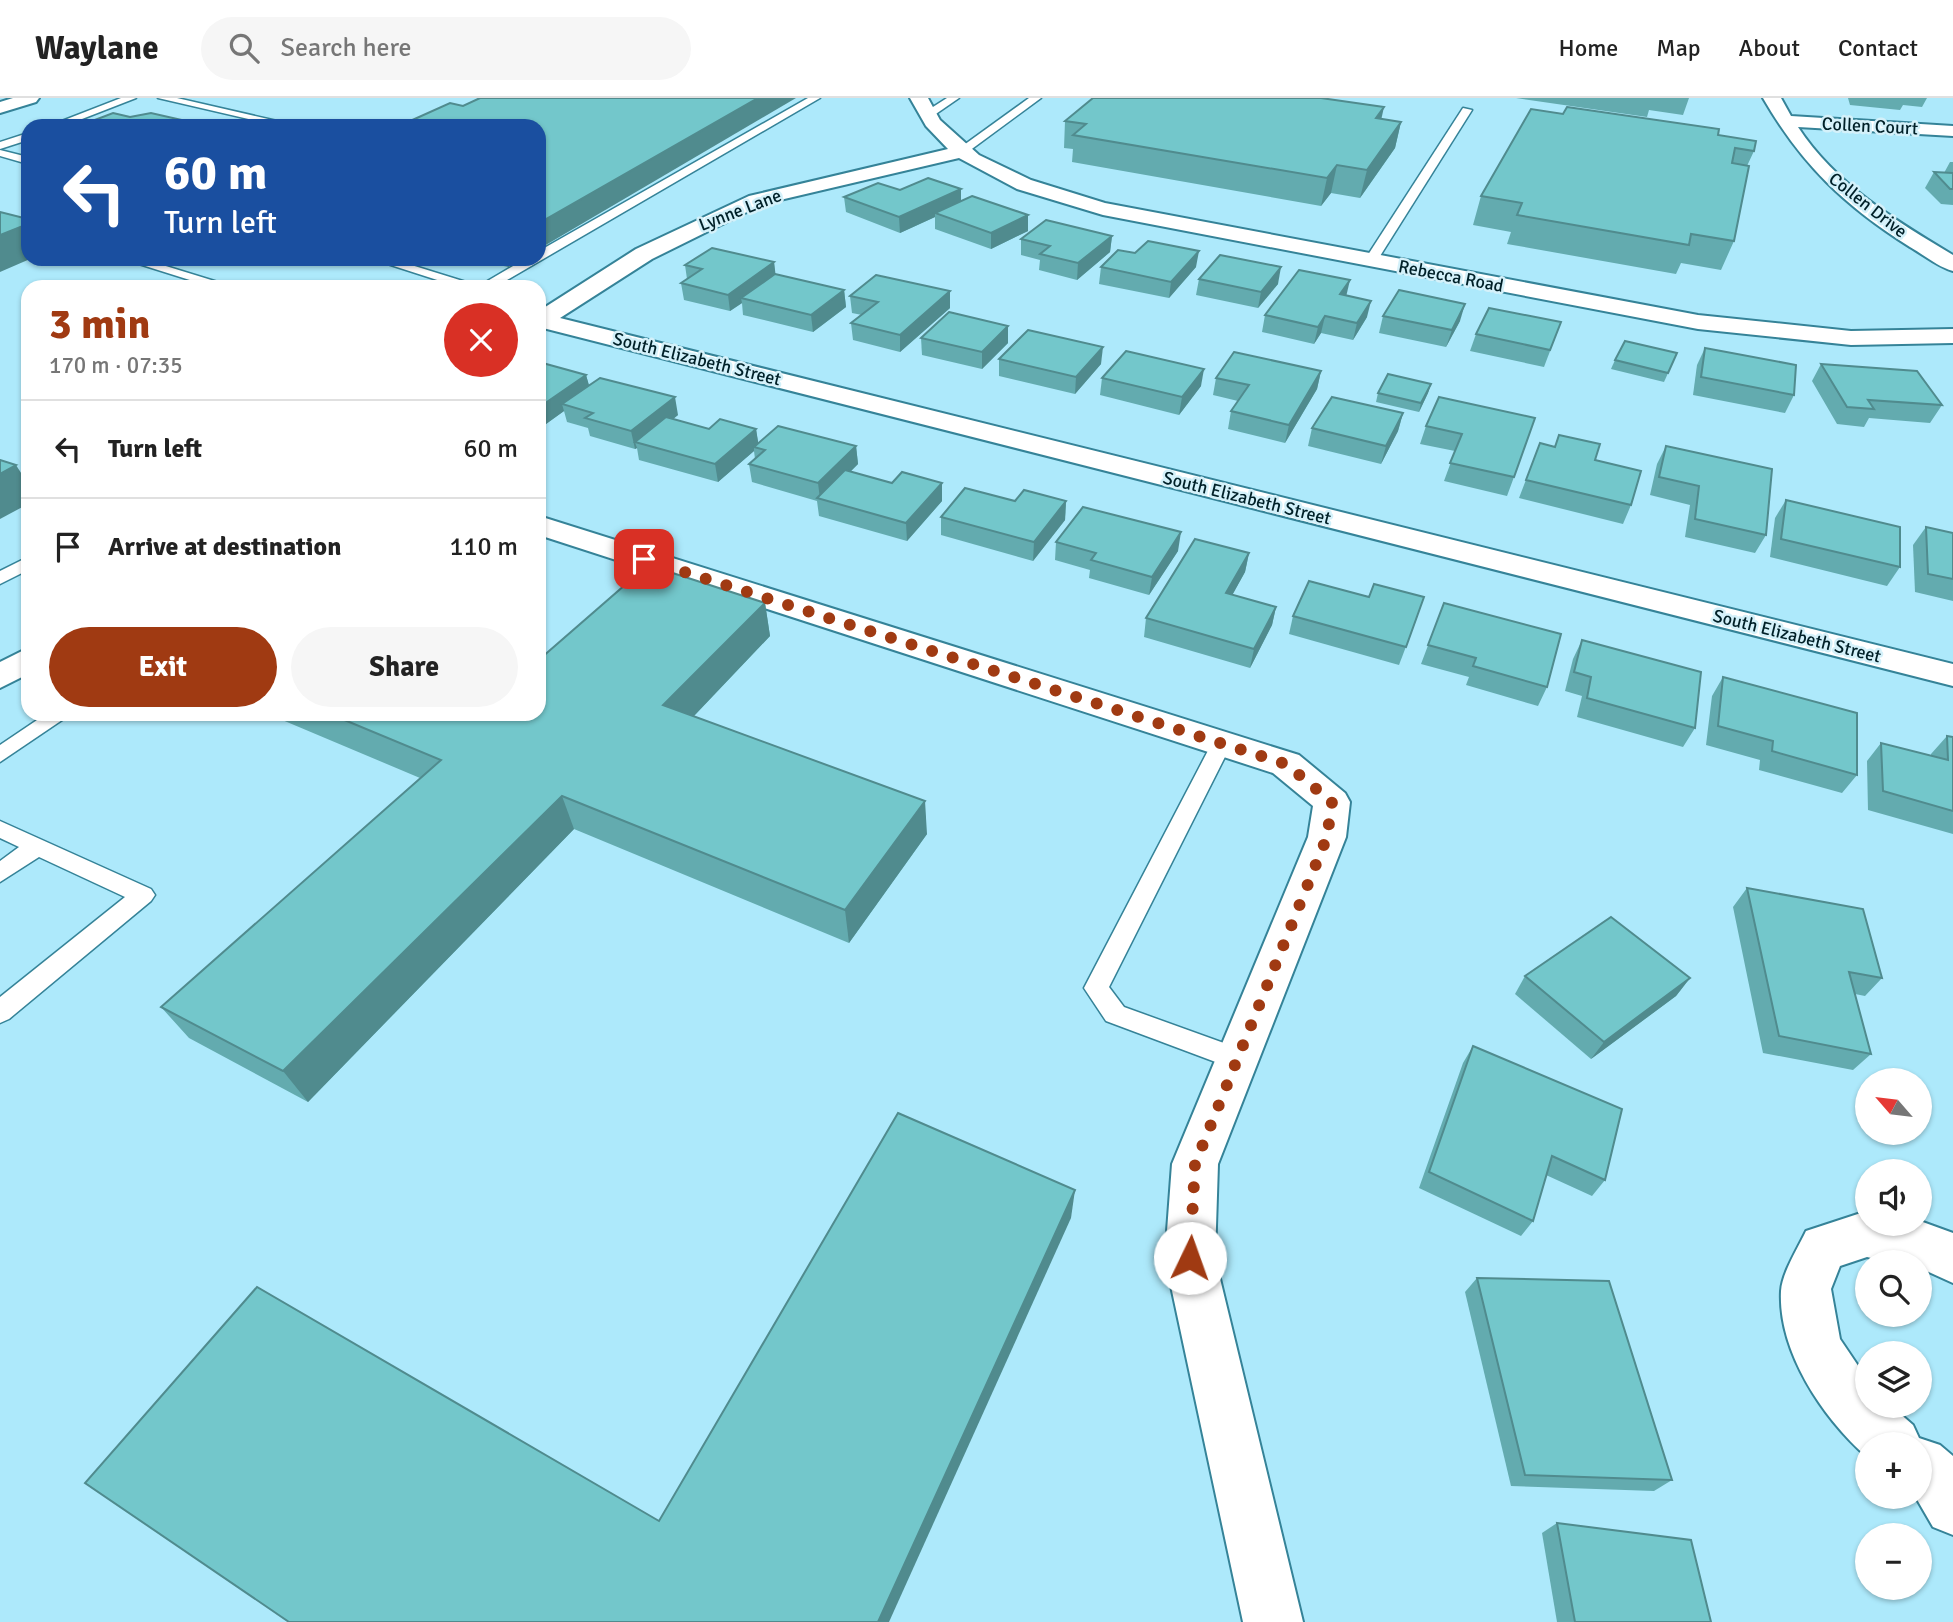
<!DOCTYPE html>
<html lang="en">
<head>
<meta charset="utf-8">
<style>
	:root { --surface:#fff; --page:#f6f6f6; --text:#222; --muted:#767676; --line:#e0e0e0; --accent:#a03a12 }
	body { margin:0; font-family:Signika,sans-serif; background:var(--page); color:var(--text); height:100vh; display:flex; flex-direction:column; font-size:26px; white-space:nowrap }
	* { box-sizing:border-box; margin:0 }
	p { font-size:23px; color:var(--muted) }
	.icon { flex:none; width:38px; height:38px; fill:none; stroke:currentColor; stroke-width:2; stroke-linecap:round; stroke-linejoin:round }
	.map { position:relative; flex:1; overflow:hidden }
	.details { position:absolute; left:21px; top:182px; width:525px; height:441px; display:flex; flex-direction:column; background:var(--surface); border-radius:21px; box-shadow:0 2px 5px #0004 }
	.details>* { flex:none }
	.top-card { position:absolute; left:21px; top:21px; width:525px; height:147px; border-radius:21px; box-shadow:0 2px 5px #0004; background:#1a4fa0; color:#fff; overflow:hidden }
	.needle { width:46px; rotate:298deg }
	.fabs { position:absolute; left:1855px; top:970px; display:grid; gap:14px }
	.fabs a { display:grid; place-items:center; width:77px; height:77px; border-radius:50%; background:var(--surface); box-shadow:0 2px 5px #0004; font-size:35px }
	.pin { position:absolute; display:grid; place-items:center; width:60px; height:60px; color:#fff; margin:-30px; border-radius:14px; box-shadow:0 4px 10px #0006 }
	.me { position:absolute; width:77px; margin:-38px; rotate:3deg; stroke-linejoin:round; filter:drop-shadow(0 0 5px #0008) }
	.turn { display:flex; align-items:center; gap:24px; height:147px; padding:0 28px; font-size:32px }
	.turn .icon { width:91px; height:91px; stroke-width:2.5 }
	.turn b { display:block; font-size:49px; line-height:60px }
	.round { display:grid; place-items:center; flex:none; width:74px; height:74px; border-radius:37px; background:var(--page) }
	.headline { display:flex; align-items:center; justify-content:space-between; height:119px; padding:0 28px }
	h1 { font-size:42px; font-weight:700; line-height:52px; color:var(--accent) }
	.cta { display:flex; gap:14px; margin-top:auto; padding:14px 28px }
	.cta a { flex:1; height:80px; border-radius:42px; background:var(--accent); color:#fff; font-size:28px; font-weight:700; line-height:80px; text-align:center }
	.cta a+a { background:var(--page); color:var(--text) }
	ul { padding:0; list-style:none }
	li { display:flex; align-items:center; gap:21px; height:98px; padding:0 28px; border-top:2px solid var(--line) }
	li div { flex:1 }
	li b { display:block; font-size:26px }
	li em { font-style:normal }
	header { display:flex; align-items:center; gap:42px; box-sizing:border-box; height:98px; padding:0 35px; background:var(--surface); border-bottom:2px solid var(--line) }
	header strong { font-size:33px }
	nav { display:flex; gap:38px; margin-inline-start:auto; font-size:24px }
	.search { width:490px; height:63px; background:var(--page); display:flex; align-items:center; gap:18px; box-sizing:border-box; padding:0 24px; border-radius:38px; color:var(--muted); font-size:26px }
	.map>svg:first-child { display:block }
</style>
</head>
<body>
<header>
<strong>Waylane</strong>
<div class="search"><svg class="icon" aria-label="search" viewBox="0 0 24 24"><circle cx="10" cy="10" r="6"/><path d="M15 15l6 6"/></svg>Search here</div>
<nav><a>Home</a><a>Map</a><a>About</a><a>Contact</a></nav>
</header>
<div class="map">
<svg width="1953" height="1524" viewBox="0 0 1953 1524">
	<rect width="100%" height="100%" fill="#ade9fb"/>
	<g fill="none" stroke-linecap="round" stroke-linejoin="round">
		<g stroke="#358398" stroke-width="3">
			<g id="lane">
				<polygon points="121,0 136,0 64,28 49,28"/>
				<polygon points="158,0 177,0 299,28 279,28"/>
				<polygon points="808,0 820,0 495,189 459,189 372,161 392,161 479,188 525,161 539,161 539,153"/>
				<polygon points="947,0 959,0 930,20 922,20 922,16"/>
				<polygon points="1029,0 1041,0 965,56 957,56 957,52"/>
				<polygon points="1463,10 1472,12 1375,166 1365,166 1364,163"/>
				<polygon points="28,35 28,42 0,51 0,44"/>
				<polygon points="0,52 28,59 28,66 0,58"/>
				<polygon points="123,161 143,161 234,189 212,189"/>
				<polygon points="28,459 28,472 0,486 0,473"/>
				<polygon points="46,616 71,616 0,664 0,647"/>
				<polygon points="1222,638 1229,640 1232,645 1109,889 1124,909 1246,953 1250,961 1246,969 1237,972 1106,923 1084,890 1212,645 1215,640"/>
				<polygon points="0,723 151,791 155,797 151,803 9,921 0,925 0,899 125,799 39,759 0,784 0,763 19,749 0,740"/>
			</g>
		</g>
		<g stroke="#358398" stroke-width="4">
			<g id="street">
				<polygon points="910,0 928,0 940,22 979,57 1031,82 1105,105 1698,217 1851,233 1953,231 1953,245 1851,247 1698,231 1103,117 1017,91 959,60 763,106 652,161 560,220 1953,566 1953,588 539,229 539,213 636,151 749,98 948,51 926,28"/>
				<path d="M 1763,0 L 1781,0 L 1791,18 L 1953,28 L 1953,38 L 1798,29 C 1835,86 1896,123 1953,157 L 1953,173 C 1938,169 1924,157 1910,149 C 1845,108 1802,67 1763,0 Z"/>
				<polygon points="539,418 1299,657 1345,695 1350,704 1346,739 1218,1066 1215,1160 1303,1524 1243,1524 1165,1160 1172,1066 1308,739 1313,708 1273,675 539,437"/>
				<polygon points="28,550 28,576 0,590 0,564"/>
				<path d="M 1867,1113 L 1867,1125 L 1920,1123 L 1953,1135 L 1953,1185 L 1920,1170 L 1920,1164 L 1888,1164 L 1867,1159 L 1840,1168 L 1831,1191 L 1840,1241 L 1867,1281 L 1867,1307 L 1890,1307 L 1913,1327 L 1919,1340 L 1940,1347 L 1953,1358 L 1953,1437 L 1933,1429 L 1915,1398 L 1920,1398 L 1920,1346 L 1867,1346 L 1867,1359 C 1823,1320 1778,1254 1781,1193 C 1782,1175 1798,1150 1806,1133 Z"/>
			</g>
		</g>
		<g stroke="#358398" stroke-width="4">
			<polygon id="primary" points="13,0 39,0 36,4 0,15 0,4"/>
		</g>
		<use href="#lane" fill="#fff" fill-rule="evenodd"/>
		<use href="#street" fill="#fff" fill-rule="evenodd"/>
		<use href="#primary" fill="#fff" fill-rule="evenodd"/>
	</g>
	<g fill="#63abaf">
		<polygon points="1516,0 1689,0 1683,17 1649,12 1647,19"/>
		<polygon points="1848,0 1927,0 1922,9 1903,7 1900,12 1850,7"/>
		<polygon points="1382,21 1401,24 1395,50 1360,100 1331,95 1321,108 1072,64 1073,51 1064,50 1065,23"/>
		<polygon points="1718,37 1754,53 1747,68 1734,143 1721,172 1681,165 1676,176 1507,146 1511,134 1473,127 1481,98"/>
		<polygon points="1950,64 1953,64 1953,107 1941,106 1925,90 1934,74 1944,75"/>
		<polygon points="900,92 961,103 1028,117 1028,133 991,151 935,131 935,119 900,135 846,114 844,99"/>
		<polygon points="1112,138 1110,154 1077,182 1039,172 1040,162 1021,157 1021,141"/>
		<polygon points="1135,155 1196,169 1169,200 1099,186 1101,169"/>
		<polygon points="472,161 522,161 508,169"/>
		<polygon points="774,164 775,176 844,192 846,209 813,234 743,217 742,205 730,213 684,202 681,185 687,181 685,167"/>
		<polygon points="1199,181 1278,186 1258,210 1196,197"/>
		<polygon points="1346,197 1367,219 1353,242 1321,235 1314,246 1262,234 1265,217"/>
		<polygon points="850,198 950,210 900,254 853,242 851,225 862,217 852,215"/>
		<polygon points="1383,218 1460,223 1446,249 1379,235"/>
		<polygon points="1561,224 1544,269 1470,253 1476,236"/>
		<polygon points="921,240 1008,245 982,271 922,257"/>
		<polygon points="1705,250 1794,297 1785,315 1693,297 1697,267"/>
		<polygon points="1677,255 1664,284 1611,271 1615,262"/>
		<polygon points="999,261 1101,266 1075,296 999,278"/>
		<polygon points="539,264 586,277 589,288 678,317 673,321 709,331 756,331 758,345 856,348 858,366 850,374 892,385 942,385 942,403 907,443 819,418 817,403 752,384 749,366 755,361 754,353 718,384 639,362 637,350 635,351 590,338 588,330 567,324 564,313 546,326 539,324"/>
		<polygon points="1821,266 1942,307 1930,325 1869,320 1864,329 1837,326 1812,283"/>
		<polygon points="1321,273 1317,291 1285,345 1228,331 1231,313 1238,303 1213,297 1216,280"/>
		<polygon points="1102,280 1201,288 1179,317 1100,297"/>
		<polygon points="1431,286 1428,295 1419,314 1376,304 1378,295"/>
		<polygon points="1439,299 1514,379 1507,398 1444,383 1455,353 1420,346 1426,328"/>
		<polygon points="1403,315 1398,333 1381,366 1308,348 1312,330"/>
		<polygon points="1559,337 1595,362 1631,407 1623,426 1519,400 1540,345 1555,349"/>
		<polygon points="1666,348 1766,437 1755,455 1685,439 1690,407 1650,397 1657,366"/>
		<polygon points="1786,402 1900,469 1887,488 1770,459 1775,420"/>
		<polygon points="1015,403 1066,403 1065,422 1033,463 941,437 941,419"/>
		<polygon points="1926,429 1953,435 1953,503 1915,494 1913,447"/>
		<polygon points="1056,444 1178,453 1149,497 1089,480 1090,472 1055,462"/>
		<polygon points="1249,455 1245,474 1232,497 1276,509 1272,527 1250,570 1144,539 1146,520"/>
		<polygon points="1369,499 1418,517 1399,567 1289,536 1293,518"/>
		<polygon points="765,505 770,538 694,618 927,736 849,845 574,731 308,1004 189,940 161,909 420,680 268,616 539,616 541,560"/>
		<polygon points="1444,505 1547,589 1538,608 1466,587 1469,579 1421,566"/>
		<polygon points="1582,542 1695,630 1683,649 1577,619 1582,598 1565,593 1573,561"/>
		<polygon points="1723,579 1857,677 1842,695 1759,672 1760,662 1706,647 1712,598"/>
		<polygon points="1947,638 1953,639 1953,736 1868,712 1867,663 1881,645 1931,658 1931,656"/>
		<polygon points="1747,790 1882,880 1865,898 1855,896 1871,956 1853,972 1763,955 1733,809"/>
		<polygon points="1525,878 1690,880 1676,898 1591,961 1515,896"/>
		<polygon points="1473,948 1605,1082 1592,1098 1546,1077 1533,1123 1521,1138 1419,1090 1463,965"/>
		<polygon points="1477,1180 1672,1382 1654,1393 1511,1388 1465,1194"/>
		<polygon points="1557,1425 1711,1524 1557,1524 1542,1435"/>
	</g>
	<g fill="#508b8e">
		<polygon points="758,0 796,0 539,151 539,125"/>
		<polygon points="1384,9 1378,36 1376,20"/>
		<polygon points="1401,24 1395,50 1360,100 1367,72"/>
		<polygon points="1337,67 1331,95 1321,108 1327,80"/>
		<polygon points="961,91 961,107 935,115 935,119 900,135 899,119"/>
		<polygon points="1028,117 1028,133 991,151 991,135"/>
		<polygon points="28,126 28,161 30,161 0,174 0,137"/>
		<polygon points="1112,138 1110,154 1077,182 1078,165"/>
		<polygon points="1199,153 1196,169 1169,200 1171,184"/>
		<polygon points="506,161 522,161 508,169"/>
		<polygon points="774,164 776,180 741,200 742,205 730,213 728,197"/>
		<polygon points="1281,169 1278,186 1258,210 1261,194"/>
		<polygon points="1350,182 1346,199 1340,196"/>
		<polygon points="844,192 846,209 813,234 811,217"/>
		<polygon points="950,193 950,210 900,254 900,237"/>
		<polygon points="1371,203 1367,219 1353,242 1357,225"/>
		<polygon points="1465,206 1460,223 1446,249 1452,232"/>
		<polygon points="1325,218 1321,235 1314,246 1318,229"/>
		<polygon points="1008,228 1008,245 982,271 982,254"/>
		<polygon points="1103,249 1101,266 1075,296 1076,279"/>
		<polygon points="1204,271 1201,288 1179,317 1182,299"/>
		<polygon points="1321,273 1317,291 1285,345 1289,327"/>
		<polygon points="586,277 591,294 562,306 564,313 546,326 541,308"/>
		<polygon points="1431,286 1428,295 1419,314 1421,305"/>
		<polygon points="675,299 678,317 642,346 635,344 637,350 635,351 631,333"/>
		<polygon points="1403,315 1398,333 1381,366 1386,348"/>
		<polygon points="756,331 759,349 754,349 754,353 718,384 715,366"/>
		<polygon points="856,348 858,366 822,402 820,401 818,385"/>
		<polygon points="16,367 28,386 28,406 0,421 0,376"/>
		<polygon points="942,385 942,403 907,443 906,425"/>
		<polygon points="1066,403 1065,422 1033,463 1034,444"/>
		<polygon points="1181,434 1178,453 1149,497 1152,479"/>
		<polygon points="1249,455 1245,474 1223,514 1226,495"/>
		<polygon points="765,505 770,538 672,641 663,607"/>
		<polygon points="1276,509 1272,527 1250,570 1254,551"/>
		<polygon points="562,698 574,731 308,1004 283,973"/>
		<polygon points="925,703 927,736 849,845 845,812"/>
		<polygon points="1690,880 1676,898 1591,961 1604,944"/>
		<polygon points="1075,1092 1071,1120 889,1524 878,1524"/>
	</g>
	<g fill="#73c7cb" stroke="#508b8e" stroke-width="2">
		<polygon points="480,0 758,0 539,125 539,28 399,28 450,5 463,8"/>
		<polygon points="1093,0 1321,0 1384,9 1376,20 1401,24 1367,72 1337,67 1327,80 1073,37 1086,26 1065,23"/>
		<polygon points="1567,9 1719,31 1718,37 1756,43 1754,53 1735,50 1732,65 1749,68 1734,143 1691,136 1689,147 1517,117 1522,105 1481,98 1531,11 1563,16"/>
		<polygon points="113,15 130,19 151,15 208,28 79,28"/>
		<polygon points="1934,74 1953,75 1953,91 1950,91"/>
		<polygon points="928,80 961,91 899,119 844,99 878,85 900,92"/>
		<polygon points="972,98 1028,117 991,135 935,115"/>
		<polygon points="0,114 28,121 28,126 0,137"/>
		<polygon points="1046,122 1112,138 1078,165 1040,156 1050,148 1021,141"/>
		<polygon points="1148,143 1199,153 1171,184 1101,169 1118,152 1135,155"/>
		<polygon points="712,150 774,164 728,197 681,185 702,171 685,167"/>
		<polygon points="1220,157 1281,169 1261,194 1199,181"/>
		<polygon points="1299,172 1350,182 1340,196 1371,203 1357,225 1325,218 1318,229 1265,217"/>
		<polygon points="775,176 844,192 811,217 741,200"/>
		<polygon points="876,177 950,193 900,237 851,225 878,204 850,198"/>
		<polygon points="1399,192 1465,206 1452,232 1383,218"/>
		<polygon points="1489,210 1561,224 1550,252 1476,236"/>
		<polygon points="949,214 1008,228 982,254 921,240"/>
		<polygon points="1028,232 1103,249 1076,279 999,261"/>
		<polygon points="1625,243 1677,255 1668,275 1615,262"/>
		<polygon points="1705,250 1796,267 1794,297 1701,279"/>
		<polygon points="1126,253 1204,271 1182,299 1102,280"/>
		<polygon points="1234,254 1321,273 1289,327 1231,313 1249,287 1216,280"/>
		<polygon points="539,264 586,277 541,308 539,308"/>
		<polygon points="1821,266 1917,273 1942,307 1868,302 1874,311 1847,309"/>
		<polygon points="1388,276 1431,286 1421,305 1378,295"/>
		<polygon points="600,280 675,299 631,333 585,320 593,315 562,306"/>
		<polygon points="1332,299 1403,315 1386,348 1312,330"/>
		<polygon points="1439,299 1535,320 1514,379 1450,365 1462,336 1426,328"/>
		<polygon points="666,319 709,331 720,321 756,331 715,366 635,344"/>
		<polygon points="778,328 856,348 818,385 749,366 765,352 754,349"/>
		<polygon points="1559,337 1600,346 1595,362 1641,373 1631,407 1526,382 1540,345 1555,349"/>
		<polygon points="1666,348 1772,371 1766,437 1695,421 1699,388 1659,379"/>
		<polygon points="0,362 16,367 0,376"/>
		<polygon points="845,372 892,385 902,374 942,385 906,425 817,400"/>
		<polygon points="965,390 1015,403 1024,392 1066,403 1034,444 941,419"/>
		<polygon points="1786,402 1900,429 1900,469 1781,441"/>
		<polygon points="1083,409 1181,434 1152,479 1091,462 1096,455 1056,444"/>
		<polygon points="1926,429 1953,435 1953,481 1928,476"/>
		<polygon points="1195,441 1249,455 1226,495 1276,509 1254,551 1146,520"/>
		<polygon points="648,467 765,505 663,607 925,703 845,812 562,698 283,973 161,909 441,662 330,616 539,616 539,560 541,560"/>
		<polygon points="1309,483 1369,499 1374,486 1424,499 1406,549 1293,518"/>
		<polygon points="1444,505 1561,536 1547,589 1473,568 1476,560 1428,547"/>
		<polygon points="1582,542 1701,574 1695,630 1587,600 1591,579 1574,574"/>
		<polygon points="1723,579 1857,615 1857,677 1772,653 1773,643 1718,628"/>
		<polygon points="1947,638 1953,639 1953,713 1883,693 1881,645 1948,662"/>
		<polygon points="1747,790 1863,811 1882,880 1849,874 1871,956 1779,938"/>
		<polygon points="1611,819 1690,880 1604,944 1525,878"/>
		<polygon points="1473,948 1622,1011 1605,1082 1552,1058 1533,1123 1429,1074"/>
		<polygon points="898,1015 1075,1092 878,1524 289,1524 85,1385 257,1189 659,1423"/>
		<polygon points="1477,1180 1609,1183 1672,1382 1525,1377"/>
		<polygon points="1557,1425 1691,1442 1711,1524 1575,1524"/>
	</g>
	<g fill="none" stroke-linecap="round" stroke-linejoin="round">
		<polyline stroke="#a03a12" stroke-width="12" stroke-dasharray="0 21.6" points="644,461 1286,666 1332,704 1327,739 1195,1066 1190,1160"/>
	</g>
	<g text-anchor="middle" dominant-baseline="central" stroke-width="5" stroke-linejoin="round" paint-order="stroke">
		<g font-size="18" fill="#002028" stroke="#d4f1fa">
			<text transform="translate(1870 28) rotate(3)">Collen Court</text>
			<text transform="translate(1868 107) rotate(38)">Collen Drive</text>
			<text transform="translate(740 112) rotate(-21)">Lynne Lane</text>
			<text transform="translate(1451 178) rotate(11)">Rebecca Road</text>
			<text transform="translate(697 261) rotate(14)">South Elizabeth Street</text>
			<text transform="translate(1247 400) rotate(14)">South Elizabeth Street</text>
			<text transform="translate(1797 538) rotate(14)">South Elizabeth Street</text>
		</g>
	</g>
</svg>
<div class="fabs">
<a><svg class="needle" viewBox="-14 -14 28 28"><path d="M0-13l5 13h-10z" fill="#e53935"/><path d="M0 13l5-13h-10z" fill="#767676"/></svg></a>
<a><svg class="icon" aria-label="sound" viewBox="0 0 24 24"><path d="M4 9h4l5-4v14l-5-4H4zM17 9q2 3 0 6"/></svg></a>
<a><svg class="icon" aria-label="search" viewBox="0 0 24 24"><circle cx="10" cy="10" r="6"/><path d="M15 15l6 6"/></svg></a>
<a><svg class="icon" aria-label="layers" viewBox="0 0 24 24"><path d="M12 4l9 5-9 5-9-5zM3 14l9 5 9-5"/></svg></a>
<a>+</a>
<a>−</a>
</div>
<div class="pin" style="left:644px;top:461px;background:#d93025"><svg class="icon" aria-label="arrive" viewBox="0 0 24 24"><path d="M6 21V4h12l-3 4 3 4H6"/></svg></div>
<svg class="me" style="left:1190px;top:1160px" viewBox="-20 -20 40 40"><circle r="19" fill="#fff"/><path d="M0-13L10 11 0 6-10 11z" fill="#a03a12"/></svg>
<div class="top-card">
<div class="turn"><svg class="icon" aria-label="left" viewBox="0 0 24 24"><path d="M17 20v-9H6M10 6l-5 5 5 5"/></svg><div><b>60 m</b>Turn left</div></div>
</div>
<section class="details">
<div class="headline"><div><h1>3 min</h1><p>170 m · 07:35</p></div><a class="round" style="background:#d93025;color:#fff"><svg class="icon" aria-label="close" viewBox="0 0 24 24"><path d="M6 6l12 12M18 6L6 18"/></svg></a></div>
<ul>
<li><svg class="icon" aria-label="left" viewBox="0 0 24 24"><path d="M17 20v-9H6M10 6l-5 5 5 5"/></svg><div><b>Turn left</b></div><em>60 m</em></li>
<li><svg class="icon" aria-label="arrive" viewBox="0 0 24 24"><path d="M6 21V4h12l-3 4 3 4H6"/></svg><div><b>Arrive at destination</b></div><em>110 m</em></li>
</ul>
<div class="cta"><a>Exit</a><a>Share</a></div>
</section>
</div>
</body>
</html>
